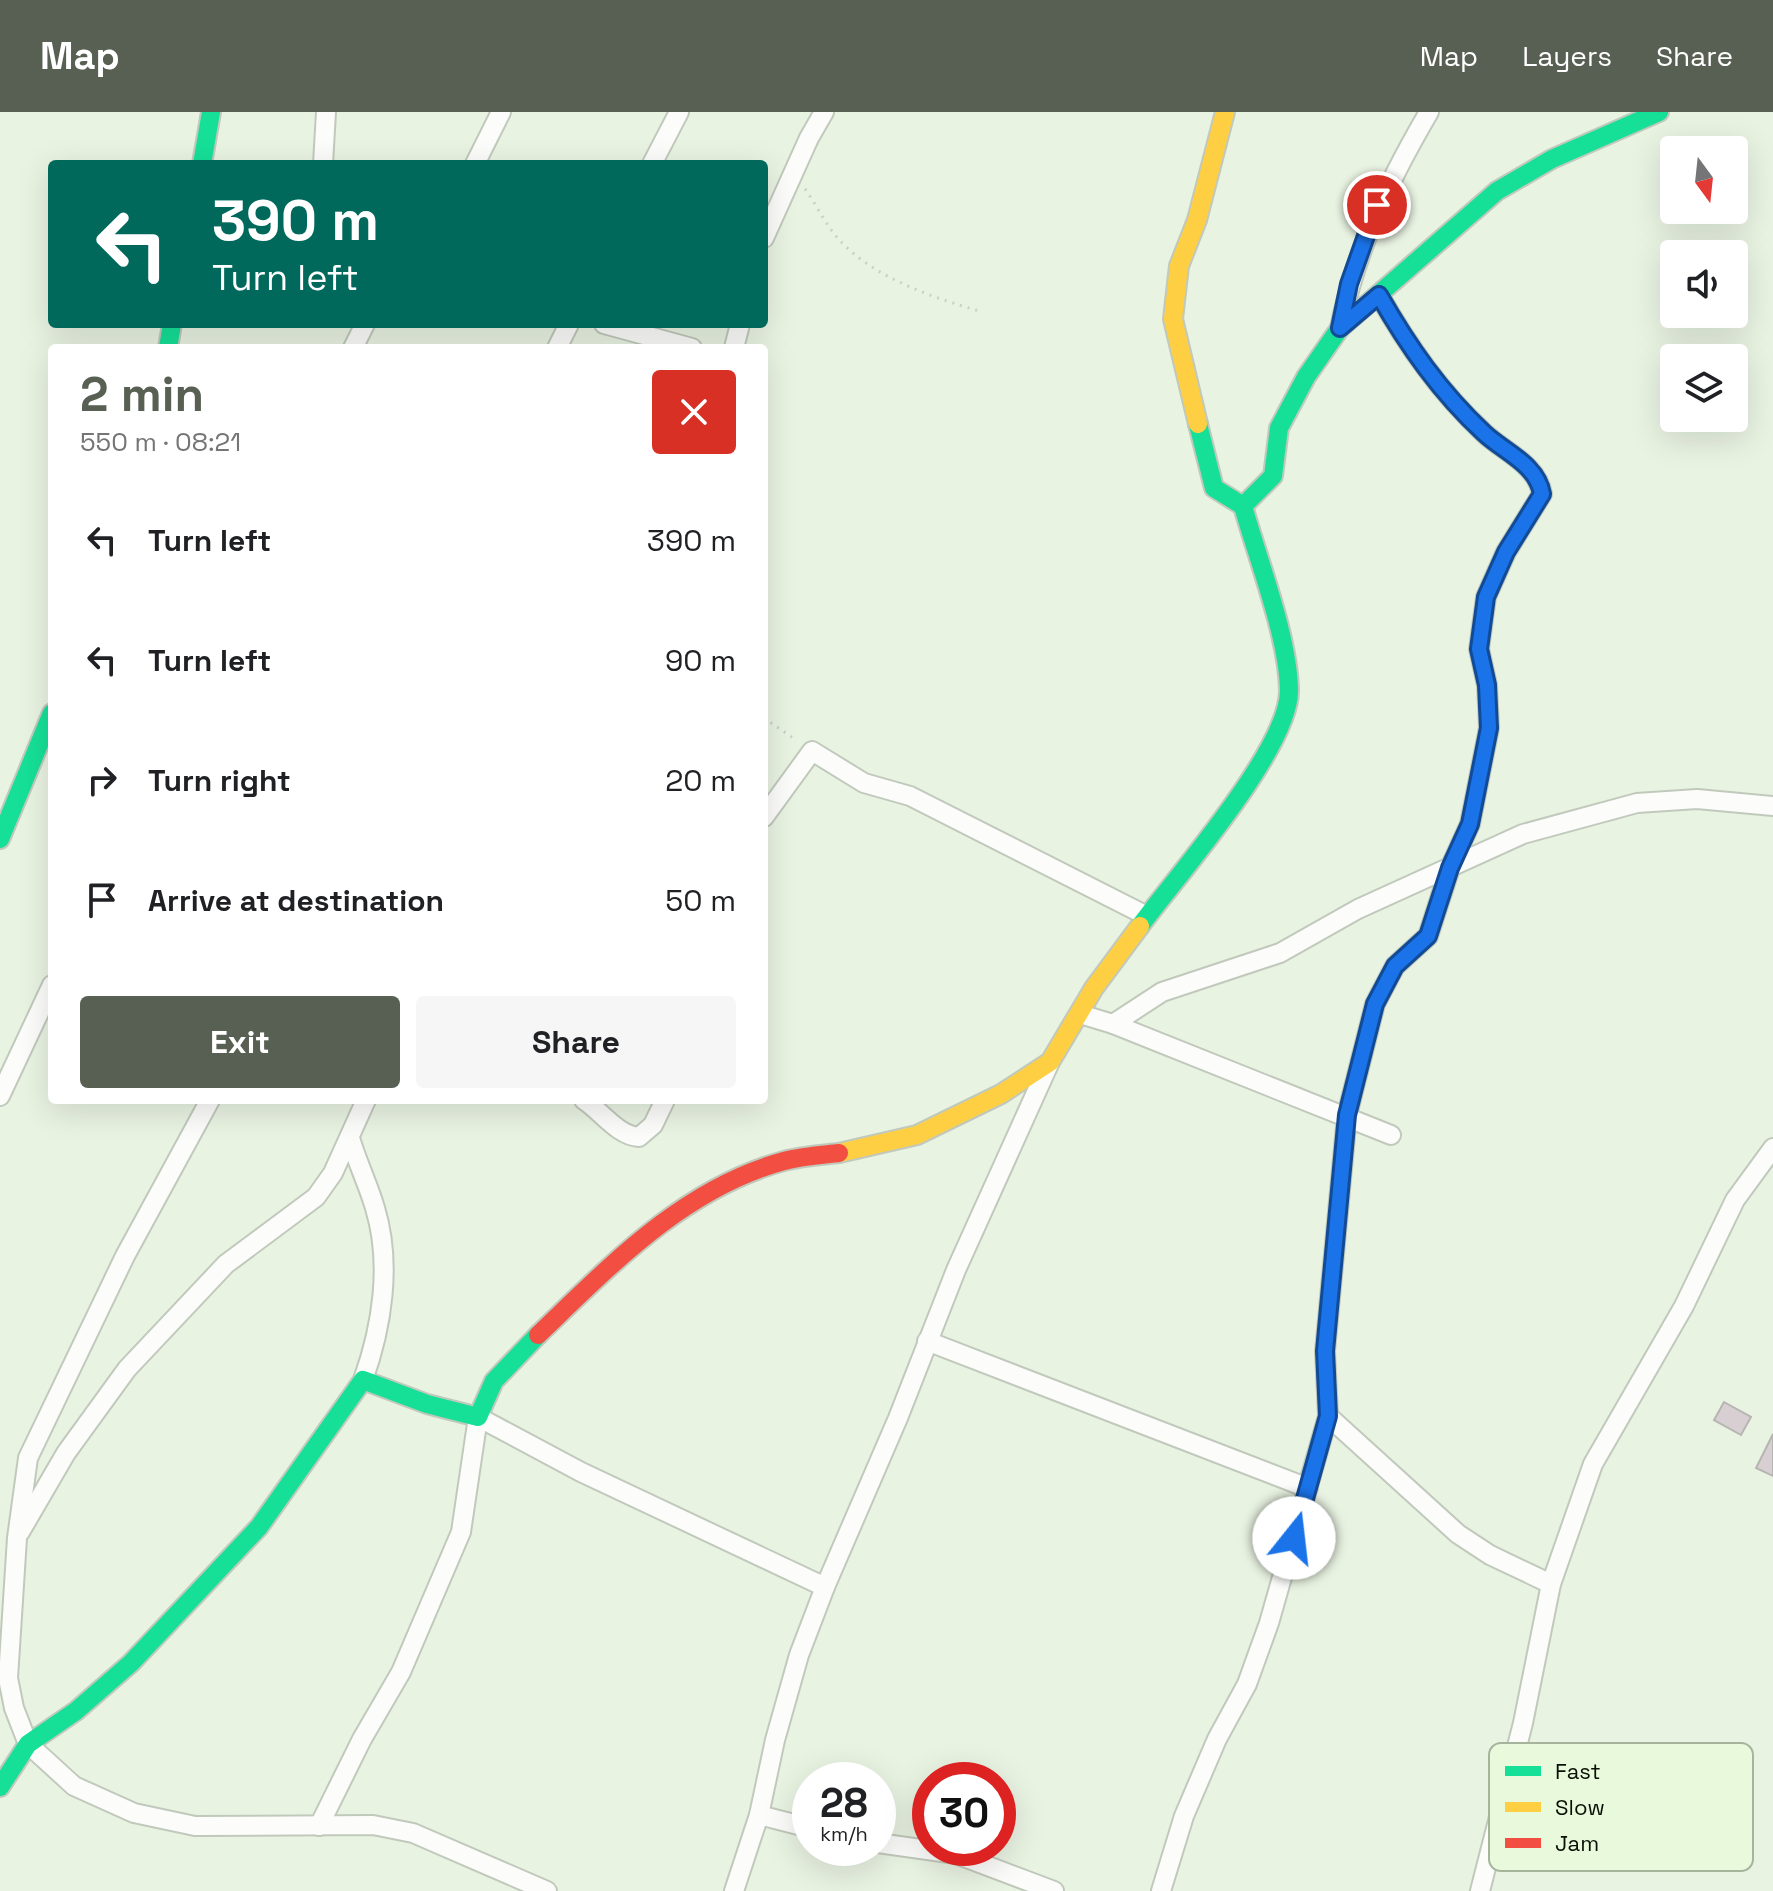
<!DOCTYPE html>
<html lang="en">
<head>
<meta charset="utf-8">
<style>
	:root { --surface:#fff; --page:#f6f6f6; --text:#202124; --muted:#757577; --accent:#585f53 }
	body { margin:0; font-family:"Space Grotesk",sans-serif; background:var(--page); color:var(--text); height:100vh; display:flex; flex-direction:column; font-size:30px; white-space:nowrap }
	* { box-sizing:border-box; margin:0 }
	p { font-size:26px; color:var(--muted) }
	.icon { flex:none; width:44px; height:44px; fill:none; stroke:currentColor; stroke-width:2; stroke-linecap:round; stroke-linejoin:round }
	.map { position:relative; flex:1; overflow:hidden }
	.side { position:absolute; left:48px; top:232px; width:720px; height:760px; display:flex; flex-direction:column; background:var(--surface); border-radius:8px; box-shadow:0 8px 32px #0002 }
	.side>* { flex:none }
	.hud { position:absolute; left:48px; top:48px; width:720px; height:168px; border-radius:8px; box-shadow:0 8px 32px #0002; background:#00695c; color:#fff; overflow:hidden }
	.needle { width:52px; rotate:165deg }
	.controls { position:absolute; left:1660px; top:24px; display:grid; gap:16px }
	.controls a { display:grid; place-items:center; width:88px; height:88px; border-radius:8px; background:var(--surface); box-shadow:0 8px 32px #0002; font-size:40px }
	.speed { position:absolute; left:792px; top:1650px; display:flex; gap:16px; font-size:40px; font-weight:700; text-align:center }
	.speed>* { display:grid; place-content:center; width:104px; height:104px; border-radius:50%; background:var(--surface); box-shadow:0 8px 32px #0002; line-height:1 }
	.speed small { font-size:20px; font-weight:400 }
	.speed .limit { border:12px solid #d22; background:#fff; color:#111 }
	.pin { position:absolute; display:grid; place-items:center; width:68px; height:68px; color:#fff; margin:-34px; border:4px solid #fff; border-radius:50%; box-shadow:0 2px 8px #0007 }
	.me { position:absolute; width:88px; margin:-44px; rotate:16deg; stroke-linejoin:round; filter:drop-shadow(0 0 6px #0008) }
	.turn { display:flex; align-items:center; gap:28px; height:168px; padding:0 32px; font-size:36px }
	.turn .icon { width:104px; height:104px; stroke-width:2.5 }
	.turn b { display:block; font-size:56px; line-height:68px }
	.round { display:grid; place-items:center; flex:none; width:84px; height:84px; border-radius:8px; background:var(--page) }
	.headline { display:flex; align-items:center; justify-content:space-between; height:136px; padding:0 32px }
	h1 { font-size:48px; font-weight:800; line-height:60px; color:var(--accent) }
	.button { display:flex; gap:16px; margin-top:auto; padding:16px 32px }
	.button a { flex:1; height:92px; border-radius:8px; background:var(--accent); color:#fff; font-size:32px; font-weight:800; line-height:92px; text-align:center }
	.button a+a { background:var(--page); color:var(--text) }
	ul { padding:0; list-style:none }
	li { display:flex; align-items:center; gap:24px; height:120px; padding:0 32px }
	li div { flex:1 }
	li b { display:block; font-size:30px }
	li em { font-style:normal }
	header { display:flex; align-items:center; gap:48px; box-sizing:border-box; height:112px; padding:0 40px; background:var(--accent); color:#fff }
	header strong { font-size:38px }
	nav { display:flex; gap:44px; margin-inline-start:auto; font-size:28px }
	.map>svg:first-child { display:block }
</style>
</head>
<body>
<header>
<strong>Map</strong>
<nav><a>Map</a><a>Layers</a><a>Share</a></nav>
</header>
<div class="map">
<svg width="1773" height="1779" viewBox="0 0 1773 1779">
	<rect width="100%" height="100%" fill="#e9f3e2"/>
	<g fill="#d7cfd1" stroke="#b6b5b2" stroke-width="2">
		<polygon points="1724,1290 1751,1305 1741,1323 1714,1308"/>
		<polygon points="1773,1322 1773,1364 1756,1356"/>
	</g>
	<g fill="none" stroke-linecap="round" stroke-linejoin="round">
		<g stroke="#c1c9bc" stroke-width="22">
			<g id="street">
				<polyline points="323,52 326,0"/>
				<polyline points="475,52 501,0"/>
				<polyline points="652,52 679,0"/>
				<polyline points="764,126 809,26 824,0"/>
				<polyline points="604,212 692,236"/>
				<path d="M 1340,216 C 1356,137 1388,70 1429,0"/>
				<polyline points="353,236 365,212"/>
				<polyline points="557,236 569,212"/>
				<polyline points="734,236 740,212"/>
				<polyline points="764,705 812,639 864,671 910,684 1147,804"/>
				<polyline points="1080,902 1113,912 1162,880 1280,841 1358,797 1523,722 1637,691 1697,687 1773,694"/>
				<polyline points="1113,912 1391,1023"/>
				<polyline points="0,984 52,873"/>
				<polyline points="210,988 125,1144 28,1346 17,1426 8,1566 14,1596 28,1632 74,1674 134,1701 195,1714 373,1713 413,1721 547,1779"/>
				<path d="M 584,988 C 601,999 618,1024 639,1025 L 653,1013 L 665,988"/>
				<path d="M 350,1026 C 357,1050 368,1072 375,1096 C 392,1152 382,1215 363,1268"/>
				<polyline points="927,1229 1308,1376"/>
				<polyline points="1328,1304 1458,1422 1490,1443 1551,1472"/>
				<polyline points="20,1420 66,1341 127,1257 226,1152 316,1085 333,1061 366,988"/>
				<polyline points="759,1703 810,1716"/>
				<polyline points="319,1714 362,1627 401,1560 461,1420 478,1305 581,1360 825,1475"/>
				<polyline points="878,1731 956,1742 1054,1779"/>
				<polyline points="734,1779 759,1703 775,1628 799,1543 825,1475 898,1306 956,1158 1049,952"/>
				<path d="M 1161,1779 L 1184,1704 L 1217,1627 L 1247,1572 L 1269,1511 L 1328,1304 L 1325,1239 L 1347,1003 L 1375,892 L 1395,854 L 1428,824 L 1450,756 L 1470,712 L 1489,616 L 1487,573 L 1479,537 L 1486,485 L 1506,440 L 1542,382 C 1537,352 1504,340 1484,321 C 1440,280 1408,234 1379,183"/>
				<polyline points="1480,1779 1523,1611 1551,1472 1593,1352 1684,1194 1735,1088 1773,1036"/>
			</g>
		</g>
		<g stroke="#c1c9bc" stroke-width="22">
			<g id="fast">
				<polyline points="202,52 211,0"/>
				<polyline points="168,236 172,212"/>
				<polyline points="1243,394 1273,364 1279,316 1306,265 1340,216 1497,79 1552,47 1659,0"/>
				<polyline points="0,727 52,601"/>
				<path d="M 1140,814 C 1177,764 1290,636 1289,578 C 1288,524 1258,448 1243,394 L 1214,376 L 1198,312"/>
				<polyline points="0,1675 28,1632 76,1599 131,1551 259,1415 363,1268 427,1292 478,1305 494,1269 538,1223"/>
			</g>
		</g>
		<g stroke="#c1c9bc" stroke-width="22">
			<g id="slow">
				<polyline points="1198,312 1173,207 1179,154 1197,108 1225,0"/>
				<polyline points="839,1041 917,1023 1001,982 1050,950 1094,876 1140,814"/>
			</g>
		</g>
		<g stroke="#c1c9bc" stroke-width="22">
			<path id="jam" d="M 538,1223 C 611,1153 684,1076 784,1049 C 802,1044 821,1043 839,1041"/>
		</g>
		<g stroke="#cdcfcb" stroke-width="3" stroke-dasharray="2 6" stroke-linecap="butt">
			<path d="M 805,77 C 816,92 824,110 836,124 C 869,164 931,185 979,199"/>
			<polyline points="764,606 796,628"/>
		</g>
		<use href="#street" stroke="#fcfdfb" stroke-width="18"/>
		<use href="#fast" stroke="#16e098" stroke-width="18"/>
		<use href="#slow" stroke="#ffcf43" stroke-width="18"/>
		<use href="#jam" stroke="#f24e42" stroke-width="18"/>
	</g>
	<g fill="none" stroke-linecap="round" stroke-linejoin="round">
		<g stroke="#114b97" stroke-width="20">
			<path id="route" d="M 1294,1426 L 1328,1304 L 1325,1239 L 1347,1003 L 1375,892 L 1395,854 L 1428,824 L 1450,756 L 1470,712 L 1489,616 L 1487,573 L 1479,537 L 1486,485 L 1506,440 L 1542,382 C 1537,352 1504,340 1484,321 C 1440,280 1408,234 1379,183 L 1340,216 L 1349,172 L 1377,93"/>
		</g>
		<use href="#route" stroke="#1a73e8" stroke-width="14"/>
	</g>
	<rect x="1489" y="1631" width="264" height="128" rx="12" fill="#e8fadb" stroke="#a5b49b" stroke-width="2"/>
	<rect x="1505" y="1654" width="36" height="10" fill="#16e098"/>
	<rect x="1505" y="1690" width="36" height="10" fill="#ffcf43"/>
	<rect x="1505" y="1726" width="36" height="10" fill="#f24e42"/>
	<g font-size="22" fill="#0a1006">
		<text x="1555" y="1667">Fast</text>
		<text x="1555" y="1703">Slow</text>
		<text x="1555" y="1739">Jam</text>
	</g>
</svg>
<div class="controls">
<a><svg class="needle" viewBox="-14 -14 28 28"><path d="M0-13l5 13h-10z" fill="#e53935"/><path d="M0 13l5-13h-10z" fill="#757577"/></svg></a>
<a><svg class="icon" aria-label="sound" viewBox="0 0 24 24"><path d="M4 9h4l5-4v14l-5-4H4zM17 9q2 3 0 6"/></svg></a>
<a><svg class="icon" aria-label="layers" viewBox="0 0 24 24"><path d="M12 4l9 5-9 5-9-5zM3 14l9 5 9-5"/></svg></a>
</div>
<div class="speed"><div>28<small>km/h</small></div><div class="limit">30</div></div>
<div class="pin" style="left:1377px;top:93px;background:#d93025"><svg class="icon" aria-label="arrive" viewBox="0 0 24 24"><path d="M6 21V4h12l-3 4 3 4H6"/></svg></div>
<svg class="me" style="left:1294px;top:1426px" viewBox="-20 -20 40 40"><circle r="19" fill="#fff"/><path d="M0-13L10 11 0 6-10 11z" fill="#1a73e8"/></svg>
<div class="hud">
<div class="turn"><svg class="icon" aria-label="left" viewBox="0 0 24 24"><path d="M17 20v-9H6M10 6l-5 5 5 5"/></svg><div><b>390 m</b>Turn left</div></div>
</div>
<section class="side">
<div class="headline"><div><h1>2 min</h1><p>550 m · 08:21</p></div><a class="round" style="background:#d93025;color:#fff"><svg class="icon" aria-label="close" viewBox="0 0 24 24"><path d="M6 6l12 12M18 6L6 18"/></svg></a></div>
<ul>
<li><svg class="icon" aria-label="left" viewBox="0 0 24 24"><path d="M17 20v-9H6M10 6l-5 5 5 5"/></svg><div><b>Turn left</b></div><em>390 m</em></li>
<li><svg class="icon" aria-label="left" viewBox="0 0 24 24"><path d="M17 20v-9H6M10 6l-5 5 5 5"/></svg><div><b>Turn left</b></div><em>90 m</em></li>
<li><svg class="icon" aria-label="right" viewBox="0 0 24 24"><path d="M7 20v-9h11M14 6l5 5-5 5"/></svg><div><b>Turn right</b></div><em>20 m</em></li>
<li><svg class="icon" aria-label="arrive" viewBox="0 0 24 24"><path d="M6 21V4h12l-3 4 3 4H6"/></svg><div><b>Arrive at destination</b></div><em>50 m</em></li>
</ul>
<div class="button"><a>Exit</a><a>Share</a></div>
</section>
</div>
</body>
</html>
